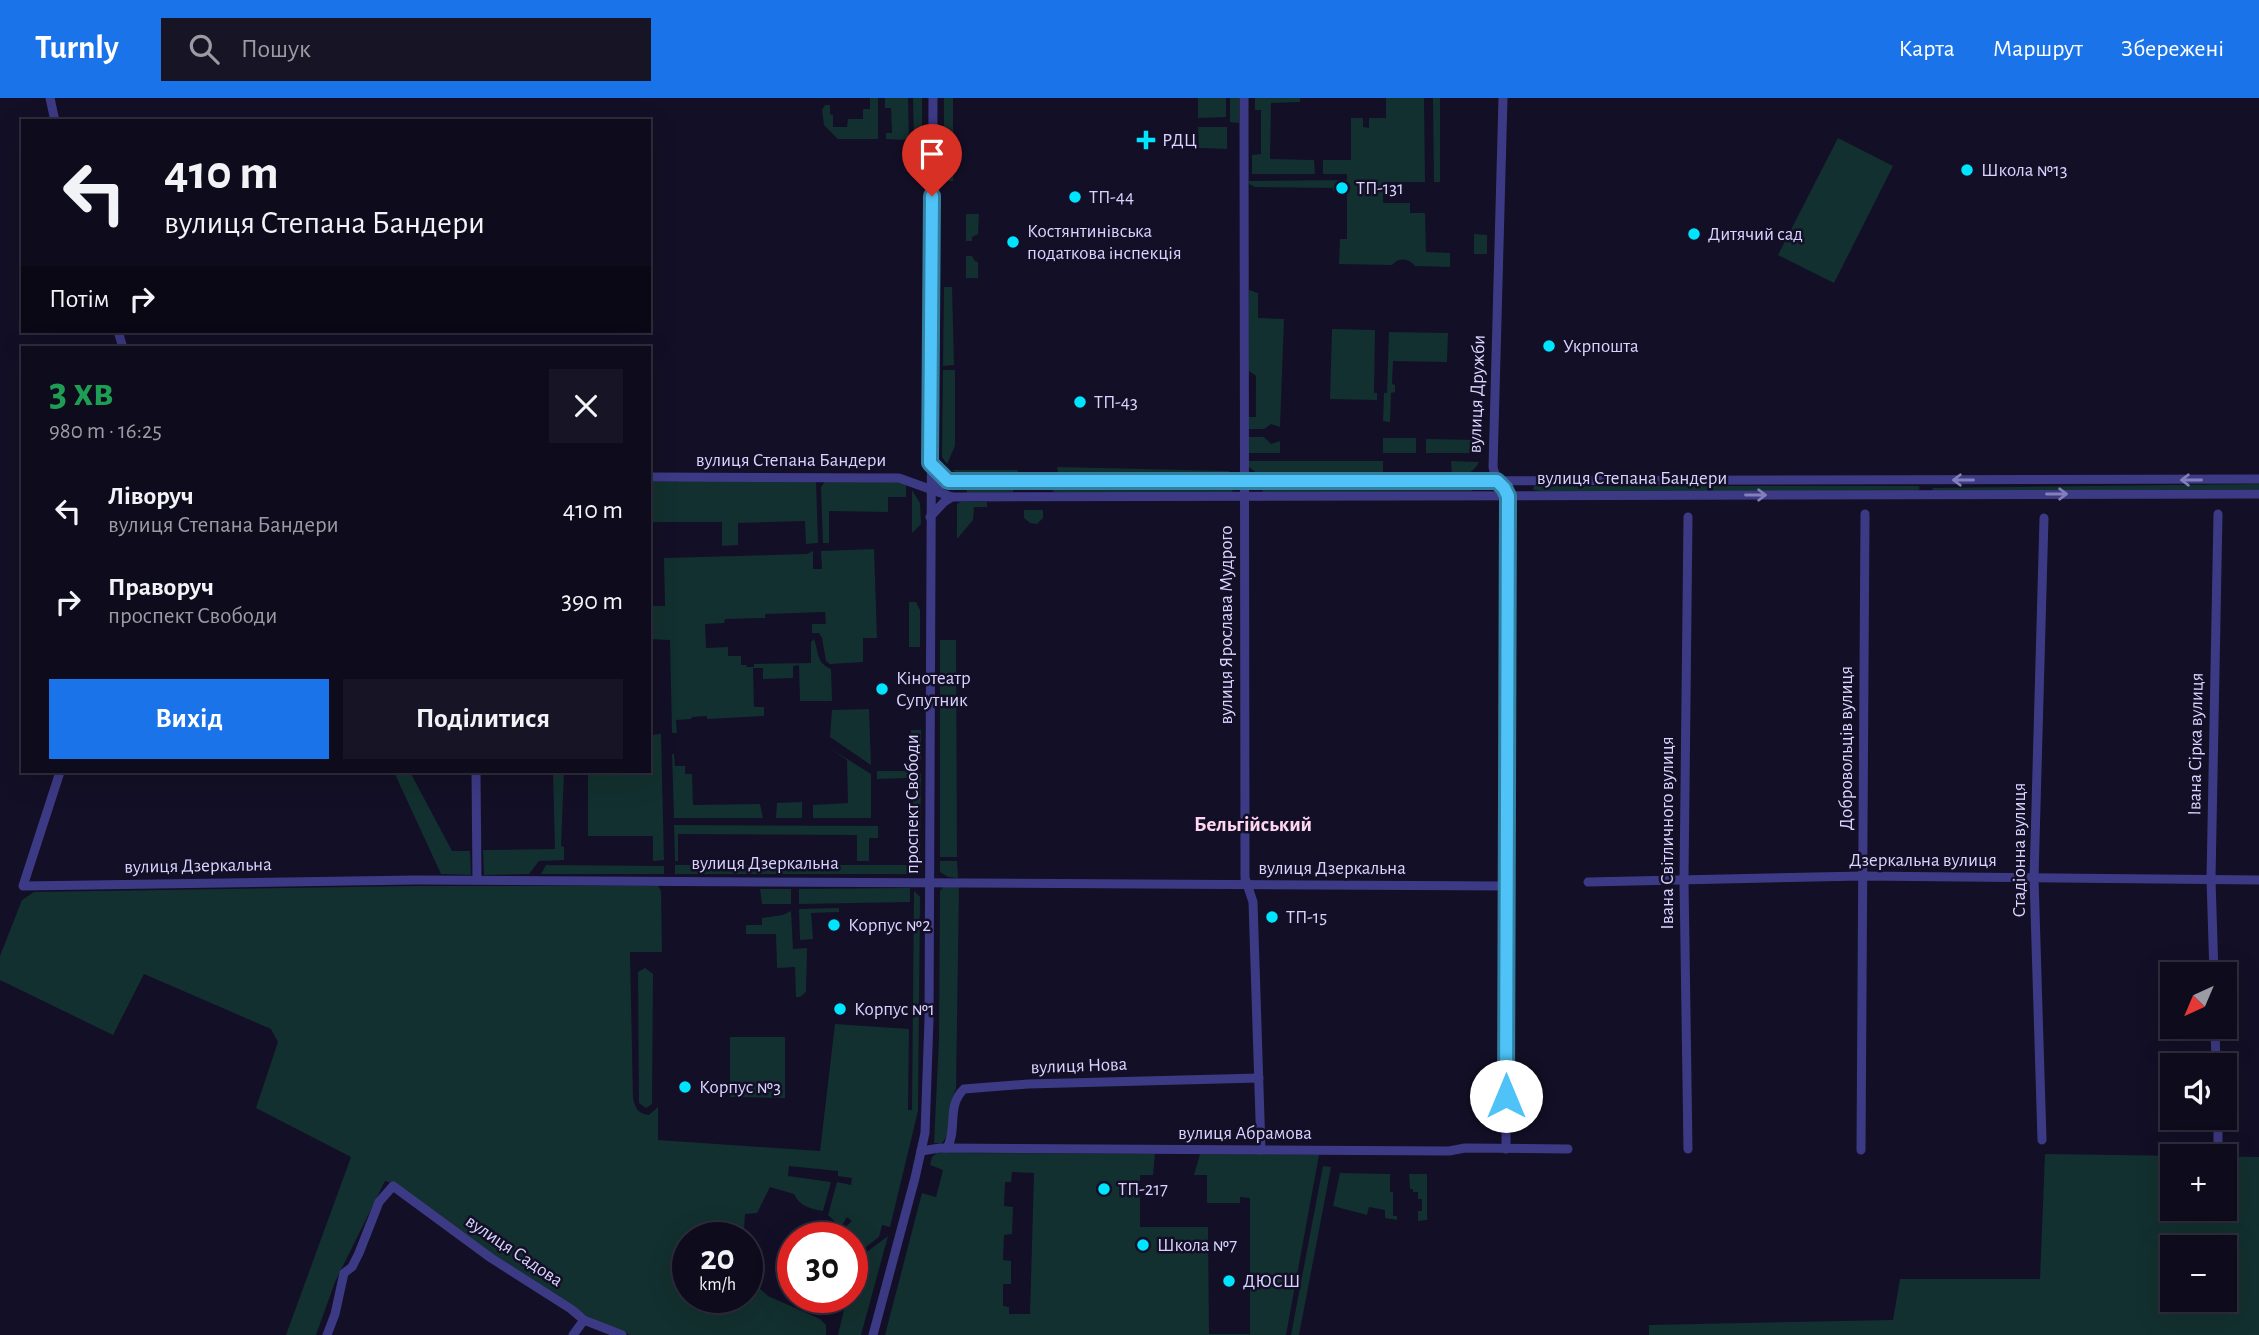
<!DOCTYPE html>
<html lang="uk">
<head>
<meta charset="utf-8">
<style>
	:root { --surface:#0e0b1c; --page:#171425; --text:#f1f3f6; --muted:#9b9ba3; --line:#2e2b3b; --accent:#1a73e8 }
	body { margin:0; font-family:"Alegreya Sans",sans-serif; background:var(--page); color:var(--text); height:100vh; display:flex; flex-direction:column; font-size:26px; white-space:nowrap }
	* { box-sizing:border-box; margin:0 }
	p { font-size:23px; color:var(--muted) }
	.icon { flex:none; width:38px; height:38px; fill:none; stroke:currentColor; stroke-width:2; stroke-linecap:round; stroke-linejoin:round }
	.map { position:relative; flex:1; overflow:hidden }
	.details { position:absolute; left:21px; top:248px; width:630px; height:427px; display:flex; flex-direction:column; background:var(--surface); border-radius:0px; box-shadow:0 7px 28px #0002,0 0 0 2px var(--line) }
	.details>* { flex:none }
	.top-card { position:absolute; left:21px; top:21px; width:630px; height:214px; border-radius:0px; box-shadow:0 7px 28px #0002,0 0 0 2px var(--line); background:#0e0b1c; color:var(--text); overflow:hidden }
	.needle { width:46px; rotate:224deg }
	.buttons { position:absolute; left:2160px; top:864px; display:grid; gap:14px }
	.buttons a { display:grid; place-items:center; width:77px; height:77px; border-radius:0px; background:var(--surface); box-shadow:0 7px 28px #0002,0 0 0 2px var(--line); font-size:35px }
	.speed { position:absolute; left:672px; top:1124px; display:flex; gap:14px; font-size:35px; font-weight:700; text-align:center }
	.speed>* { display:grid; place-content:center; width:91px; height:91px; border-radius:50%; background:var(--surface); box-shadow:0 7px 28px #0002,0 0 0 2px var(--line); line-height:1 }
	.speed small { font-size:18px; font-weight:400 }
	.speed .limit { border:10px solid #d22; background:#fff; color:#111 }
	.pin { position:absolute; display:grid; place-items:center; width:60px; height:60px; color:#fff; margin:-72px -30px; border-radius:50% 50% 50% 0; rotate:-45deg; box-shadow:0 0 7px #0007 }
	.pin .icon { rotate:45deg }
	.me { position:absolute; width:77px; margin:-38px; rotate:0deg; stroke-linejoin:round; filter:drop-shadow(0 0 5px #0008) }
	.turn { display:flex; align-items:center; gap:24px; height:147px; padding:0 28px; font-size:32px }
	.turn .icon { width:91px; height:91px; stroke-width:2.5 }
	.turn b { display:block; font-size:49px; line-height:60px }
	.then { display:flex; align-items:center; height:66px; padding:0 28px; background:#0003; gap:14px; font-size:26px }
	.round { display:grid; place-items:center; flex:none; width:74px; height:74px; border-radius:0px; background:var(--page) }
	.summary { display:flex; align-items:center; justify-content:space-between; height:119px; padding:0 28px }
	h1 { font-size:42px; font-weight:700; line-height:52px; color:#1e9e55 }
	.button { display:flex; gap:14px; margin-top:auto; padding:14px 28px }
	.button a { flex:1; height:80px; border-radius:0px; background:var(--accent); color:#fff; font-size:28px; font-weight:700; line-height:80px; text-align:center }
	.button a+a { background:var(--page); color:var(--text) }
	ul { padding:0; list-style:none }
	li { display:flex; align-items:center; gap:21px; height:91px; padding:0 28px }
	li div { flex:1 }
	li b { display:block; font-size:26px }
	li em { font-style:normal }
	header { display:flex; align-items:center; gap:42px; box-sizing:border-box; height:98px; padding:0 35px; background:var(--accent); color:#fff }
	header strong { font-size:33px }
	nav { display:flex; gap:38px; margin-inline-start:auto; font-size:24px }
	.search { width:490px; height:63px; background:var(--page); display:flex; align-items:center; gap:18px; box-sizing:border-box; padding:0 24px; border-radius:0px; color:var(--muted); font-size:26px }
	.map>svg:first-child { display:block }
</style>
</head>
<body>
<header>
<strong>Turnly</strong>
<div class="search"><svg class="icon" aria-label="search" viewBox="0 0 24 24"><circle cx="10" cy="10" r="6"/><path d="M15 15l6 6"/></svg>Пошук</div>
<nav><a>Карта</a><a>Маршрут</a><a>Збережені</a></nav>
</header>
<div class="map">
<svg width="2259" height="1237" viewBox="0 0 2259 1237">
	<rect width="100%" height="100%" fill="#130f26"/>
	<g fill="#12302f" fill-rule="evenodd">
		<polygon points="870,0 878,0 878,41 838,41 824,27 822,12 825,7 830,7 830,16 833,17 833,29 847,29 848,21 863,21 863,11 870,11"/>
		<polygon points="885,0 908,0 909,42 886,41 886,35 892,35 891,10 885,10"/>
		<polygon points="913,0 922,0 922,36 914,42"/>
		<rect x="944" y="0" width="9" height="83"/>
		<polygon points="1198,0 1226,0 1226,19 1198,20"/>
		<polygon points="1230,0 1239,0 1239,25 1230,24"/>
		<polygon points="1255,0 1300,0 1300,4 1271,5 1270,61 1314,62 1315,76 1252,76 1252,57 1261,56 1261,12 1255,12"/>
		<path d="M 1386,0 L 1424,0 L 1425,84 L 1383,84 L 1383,105 L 1410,105 L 1410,115 L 1425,115 L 1426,154 L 1450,155 L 1450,169 L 1415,168 C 1409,160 1399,159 1392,167 L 1339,166 L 1340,141 L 1347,141 L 1347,86 L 1337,86 L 1338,94 L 1333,93 L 1333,90 L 1255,89 L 1249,86 L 1249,83 L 1347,82 L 1347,76 L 1323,76 L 1323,62 L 1351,62 L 1351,20 L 1363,20 L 1363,29 L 1369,30 L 1369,20 L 1386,20 Z"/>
		<polygon points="1433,0 1440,0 1440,84 1434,84"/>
		<polygon points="1198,29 1227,29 1227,51 1199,50"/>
		<polygon points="1838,40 1893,68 1834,185 1778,157"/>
		<polygon points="966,116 979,116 978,136 972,139 972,143 966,143"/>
		<polygon points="1474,136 1487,137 1487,156 1474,156"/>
		<polygon points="966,158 972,158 975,163 978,164 978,180 966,180"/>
		<polygon points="944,189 952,189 954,267 943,268"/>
		<polygon points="1249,192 1258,195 1258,220 1284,221 1280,329 1271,326 1264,331 1249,331 1249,319 1256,319 1256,278 1249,273"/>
		<polygon points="1332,231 1375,232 1374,295 1377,295 1377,302 1330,301"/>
		<polygon points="1389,234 1448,235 1447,264 1393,263 1392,286 1395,287 1395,294 1391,295 1390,324 1383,323 1384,295 1387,295"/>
		<polygon points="943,272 955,272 955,348 947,366 942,359"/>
		<polygon points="1249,339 1264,339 1271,346 1280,343 1280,355 1248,355"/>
		<rect x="1383" y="340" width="33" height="15"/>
		<polygon points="1426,341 1479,342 1479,355 1426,355"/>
		<polygon points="1248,363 1383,363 1383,378 1260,378 1249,369"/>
		<path d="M 1451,363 L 1479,364 C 1474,375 1464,378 1452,378 Z"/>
		<polygon points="1057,369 1229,373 1229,378 1059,378"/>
		<polygon points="952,372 1018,372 1018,376 1016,379 963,379"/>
		<polygon points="816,382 818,445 806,446 805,423 738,425 738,447 722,448 722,424 649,424 649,384"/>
		<polygon points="826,382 899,384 906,387 906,399 888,399 888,414 829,413 829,445 823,445 821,389"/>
		<polygon points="2259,386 2259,391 1934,393 1932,390"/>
		<polygon points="1472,388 1474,391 1472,393 1264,395 1262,392 1264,390"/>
		<polygon points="1534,388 1918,388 1920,390 1918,393 1542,393 1533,392"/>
		<polygon points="966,389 1013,389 1013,394 967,395"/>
		<polygon points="1054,389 1231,390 1233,393 1231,395 1054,394 1052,392"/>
		<polygon points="912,392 920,405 921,426 912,435"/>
		<polygon points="960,404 987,404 987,409 974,409 973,422 957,441 957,406"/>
		<polygon points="1024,412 1043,412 1043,420 1037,426 1030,425 1024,420"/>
		<path d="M 874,451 L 877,540 L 863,540 L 863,564 L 830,566 L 826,563 L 822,540 L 819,535 L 812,535 L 812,526 L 826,526 L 825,514 L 765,516 L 765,520 L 725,521 L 724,525 L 705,526 L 706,550 L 728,549 L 728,558 L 741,558 L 741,567 L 746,567 L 747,569 L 754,569 L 754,566 L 811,565 L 811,544 L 814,541 C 819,554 816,565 831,571 L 832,603 L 800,603 L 799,567 L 793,568 L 793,580 L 763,581 L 763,570 L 753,570 L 754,609 L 764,609 L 764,618 L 707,621 L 707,618 L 692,619 L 691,621 L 676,622 L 677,635 L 672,635 L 670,542 L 649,541 L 649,508 L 665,508 L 664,460 L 807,456 L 813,453 L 813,471 L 822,471 L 821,453 Z"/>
		<polygon points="909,504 916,504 920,512 920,549 909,549"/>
		<polygon points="940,542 956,542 957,759 940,759"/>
		<polygon points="869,611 871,667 830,639 832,612"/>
		<polygon points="911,632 921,632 921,662 912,666"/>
		<polygon points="661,636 664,762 653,763 653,738 588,738 588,674 649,674 649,637"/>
		<polygon points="828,649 871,676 871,720 813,720 813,707 848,705 847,662"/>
		<polygon points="672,656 674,656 675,668 685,668 685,676 692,676 693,707 760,706 763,720 674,720"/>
		<polygon points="913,672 921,676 920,758 913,758"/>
		<polygon points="877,673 908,673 908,680 877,681"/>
		<polygon points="394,674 410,674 452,753 470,753 471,777 441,776"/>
		<polygon points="553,674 564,674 561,748 564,749 564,762 539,763 529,776 484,777 483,752 555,751"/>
		<polygon points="802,704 802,720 776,720 777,705"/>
		<polygon points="674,727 878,728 878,740 869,740 869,763 857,763 857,737 678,736 678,763 675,763"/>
		<polygon points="940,763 957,763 958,780 948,779 940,774"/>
		<polygon points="546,767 664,768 664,776 541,776"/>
		<rect x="675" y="767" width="234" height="9"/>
		<path d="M 414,788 L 658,788 L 661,793 L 662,854 L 630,854 L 633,1000 C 635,1010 638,1016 649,1017 L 658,1009 L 658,1042 L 820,1053 L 835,926 L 909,931 L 908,1012 L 912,1012 L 914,793 L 920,799 L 918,1013 L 890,1129 L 882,1127 L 879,1139 L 852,1160 L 852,1139 L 844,1139 L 848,1135 L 843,1131 L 852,1123 L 847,1119 L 841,1129 L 828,1117 L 837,1084 L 851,1087 L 852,1080 L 838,1078 L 838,1073 L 789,1068 L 788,1078 L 831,1084 L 823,1113 C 811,1111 799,1108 794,1096 L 770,1089 L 757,1115 L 745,1116 L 744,1133 L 748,1134 L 747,1139 L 688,1139 L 688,1199 L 747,1199 L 747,1179 L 768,1198 L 820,1221 L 826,1227 L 826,1237 L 630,1237 L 587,1218 L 530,1183 L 395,1086 L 385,1083 L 335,1184 L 316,1237 L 286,1237 L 351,1059 L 256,1010 L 278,944 L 271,931 L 144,876 L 113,937 L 0,882 L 0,858 L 22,802 L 34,794 Z"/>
		<path d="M 959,788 L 956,991 C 947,1007 954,1032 942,1045 L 934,1045 L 939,941 L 940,793 L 943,789 Z"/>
		<polygon points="910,790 910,804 799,806 799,791"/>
		<polygon points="760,791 791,791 791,806 762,806"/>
		<polygon points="839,810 839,814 811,815 813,841 800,842 799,811"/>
		<polygon points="791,813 793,851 807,850 806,894 800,899 796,899 795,869 777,870 776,836 746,836 746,827 762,827 762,820 783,817"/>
		<polygon points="645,870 653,876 652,1006 646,1010 639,1005 638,874"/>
		<polygon points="730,939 785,939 785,1000 730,999"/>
		<path d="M 937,1055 L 1155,1056 L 1153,1077 L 1140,1077 L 1140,1129 L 1208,1129 L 1209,1236 L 1250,1236 L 1250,1100 L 1240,1099 L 1240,1105 L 1207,1105 L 1207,1077 L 1194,1077 L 1200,1056 L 1319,1057 L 1286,1237 L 885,1237 L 922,1095 L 936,1099 L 943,1072 L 930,1067 L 932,1059 ZM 1012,1074 L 1034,1075 L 1030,1216 L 1009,1216 L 1009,1209 L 1003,1208 L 1003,1186 L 1011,1186 L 1011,1163 L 1003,1162 L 1004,1137 L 1012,1136 L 1013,1109 L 1004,1108 L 1005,1084 L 1011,1084 Z"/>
		<path d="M 2045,1056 L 2259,1059 L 2259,1237 L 1649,1237 L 1649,1227 L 1893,1222 L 1900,1181 L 2040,1181 ZM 2172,1059 L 2224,1059 L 2224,1111 L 2172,1111 ZM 2172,1150 L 2224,1150 L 2224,1202 L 2172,1202 Z"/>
		<polygon points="1323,1068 1331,1069 1299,1237 1291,1237"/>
		<polygon points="1340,1075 1390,1076 1390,1094 1393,1094 1393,1118 1397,1118 1397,1122 1385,1120 1385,1112 1369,1109 1367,1117 1333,1108"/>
		<polygon points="1409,1076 1427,1076 1427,1122 1418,1123 1418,1113 1422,1113 1422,1101 1418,1101 1418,1094 1413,1094 1413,1091 1410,1091"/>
		<polygon points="888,1138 861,1237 838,1237 847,1199 852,1199 852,1165"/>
	</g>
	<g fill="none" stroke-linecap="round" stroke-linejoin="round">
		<g stroke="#3d3a85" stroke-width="9">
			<polyline points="50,0 55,23"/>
			<polyline points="1244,0 1245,780 1253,804 1261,1052"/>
			<path d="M 1503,0 L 1493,369 C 1495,382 1503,387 1508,398 L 1506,1051"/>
			<polyline points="118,233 123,250"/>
			<polyline points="930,365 945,381 952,384"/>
			<polyline points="649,379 899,380 952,399"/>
			<polyline points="930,390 952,384 2259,381"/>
			<polyline points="930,419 944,404 952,399 2259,396"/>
			<polyline points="60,674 23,788 415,782 1507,788"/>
			<polyline points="476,674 477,782"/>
			<polyline points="1588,784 1862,778 2259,782"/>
			<polyline points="2214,877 2211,781 2218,416"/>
			<polyline points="2215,929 2216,968"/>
			<polyline points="2218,1020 2218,1046"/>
			<polyline points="2042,1042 2034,780 2044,420"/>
			<path d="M 947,1050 C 958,1031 946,1008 964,991 L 1028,986 L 1259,980"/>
			<polyline points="1688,1051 1684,782 1688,419"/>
			<polyline points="1861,1052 1865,416"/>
			<polyline points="921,1053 940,1050 1449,1053 1465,1050 1568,1051"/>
			<polyline points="327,1237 335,1216 344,1175 352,1169 359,1155 379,1104 393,1088 491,1160 571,1211 584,1222 622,1237"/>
			<polyline points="573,1237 584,1222"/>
			<polyline points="873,1237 915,1080 925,1035 929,921 933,0"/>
		</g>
	</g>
	<defs><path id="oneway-shaft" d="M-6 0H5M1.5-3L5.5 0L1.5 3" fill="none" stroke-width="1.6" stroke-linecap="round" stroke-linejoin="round" transform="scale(1.75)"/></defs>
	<g stroke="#837fbc">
		<use href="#oneway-shaft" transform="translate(1963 382) rotate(180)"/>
		<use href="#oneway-shaft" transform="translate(2191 382) rotate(180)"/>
		<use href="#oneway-shaft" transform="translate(2057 396)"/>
		<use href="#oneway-shaft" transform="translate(1756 397)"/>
	</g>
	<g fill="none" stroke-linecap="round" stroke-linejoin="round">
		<g stroke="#337fa1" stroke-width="18">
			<polyline id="route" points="932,98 930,365 948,383 1497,383 1504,390 1508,398 1506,998"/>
		</g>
		<use href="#route" stroke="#4fc3f7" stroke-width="12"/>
	</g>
	<g fill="#00e5ff" stroke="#130f26" stroke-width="2.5">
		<path d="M1142.5 31.5h7v7h7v7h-7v7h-7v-7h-7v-7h7z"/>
		<circle cx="1967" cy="72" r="7"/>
		<circle cx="1342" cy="90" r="7"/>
		<circle cx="1075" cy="99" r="7"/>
		<circle cx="1694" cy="136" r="7"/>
		<circle cx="1013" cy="144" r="7"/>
		<circle cx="1549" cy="248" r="7"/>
		<circle cx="1080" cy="304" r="7"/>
		<circle cx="882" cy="591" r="7"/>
		<circle cx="1272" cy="819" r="7"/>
		<circle cx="834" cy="827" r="7"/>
		<circle cx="840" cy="911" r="7"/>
		<circle cx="685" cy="989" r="7"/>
		<circle cx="1104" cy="1091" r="7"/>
		<circle cx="1143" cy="1147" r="7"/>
		<circle cx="1229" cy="1183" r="7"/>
	</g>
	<g text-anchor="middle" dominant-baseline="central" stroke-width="5" stroke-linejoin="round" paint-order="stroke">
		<g font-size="19" fill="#d9d4ff" stroke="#130f26" text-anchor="start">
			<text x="1162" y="42">РДЦ</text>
			<text x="1981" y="72">Школа №13</text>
			<text x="1356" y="90">ТП-131</text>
			<text x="1089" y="99">ТП-44</text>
			<text x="1027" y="133">Костянтинівська<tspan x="1027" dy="22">податкова інспекція</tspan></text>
			<text x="1708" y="136">Дитячий сад</text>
			<text x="1563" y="248">Укрпошта</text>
			<text x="1094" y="304">ТП-43</text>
			<text x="896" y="580">Кінотеатр<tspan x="896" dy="22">Супутник</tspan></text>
			<text x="1286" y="819">ТП-15</text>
			<text x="848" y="827">Корпус №2</text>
			<text x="854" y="911">Корпус №1</text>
			<text x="699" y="989">Корпус №3</text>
			<text x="1118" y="1091">ТП-217</text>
			<text x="1157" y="1147">Школа №7</text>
			<text x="1243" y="1183">ДЮСШ</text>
		</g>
		<g font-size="19" fill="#d9d4ff" stroke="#130f26">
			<text transform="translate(1477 296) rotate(-88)">вулиця Дружби</text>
			<text x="791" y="362">вулиця Степана Бандери</text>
			<text x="1632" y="380">вулиця Степана Бандери</text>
			<text transform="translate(1226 527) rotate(-90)">вулиця Ярослава Мудрого</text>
			<text transform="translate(2196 646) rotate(-89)">Івана Сірка вулиця</text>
			<text transform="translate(1846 650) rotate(-90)">Добровольців вулиця</text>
			<text transform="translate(912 706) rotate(-90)">проспект Свободи</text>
			<text transform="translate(1667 735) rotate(-90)">Івана Світличного вулиця</text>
			<text transform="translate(2019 752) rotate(-90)">Стадіонна вулиця</text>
			<text x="1923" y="762">Дзеркальна вулиця</text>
			<text x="765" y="765">вулиця Дзеркальна</text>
			<text transform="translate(198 768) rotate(-1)">вулиця Дзеркальна</text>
			<text x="1332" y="770">вулиця Дзеркальна</text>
			<text transform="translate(1079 968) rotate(-2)">вулиця Нова</text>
			<text x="1245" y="1035">вулиця Абрамова</text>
			<text transform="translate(514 1153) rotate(34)">вулиця Садова</text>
		</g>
		<g font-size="21" font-weight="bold" fill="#ffd6f0" stroke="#130f26">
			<text x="1253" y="726">Бельгійський</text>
		</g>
	</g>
</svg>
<div class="buttons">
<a><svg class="needle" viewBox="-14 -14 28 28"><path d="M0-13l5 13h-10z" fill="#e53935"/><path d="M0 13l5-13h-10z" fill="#9b9ba3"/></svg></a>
<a><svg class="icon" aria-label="sound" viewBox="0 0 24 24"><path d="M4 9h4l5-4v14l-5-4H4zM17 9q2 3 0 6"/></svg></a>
<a>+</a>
<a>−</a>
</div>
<div class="speed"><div>20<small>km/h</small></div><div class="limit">30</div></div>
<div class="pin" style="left:932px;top:98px;background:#d93025"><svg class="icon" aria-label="arrive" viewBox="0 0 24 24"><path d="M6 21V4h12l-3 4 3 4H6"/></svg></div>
<svg class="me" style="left:1506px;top:998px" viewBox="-20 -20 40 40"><circle r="19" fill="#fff"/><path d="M0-13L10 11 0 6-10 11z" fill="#4fc3f7"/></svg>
<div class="top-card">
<div class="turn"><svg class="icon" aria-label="left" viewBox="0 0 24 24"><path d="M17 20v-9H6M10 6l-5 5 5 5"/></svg><div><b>410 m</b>вулиця Степана Бандери</div></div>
<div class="then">Потім<svg class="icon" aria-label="right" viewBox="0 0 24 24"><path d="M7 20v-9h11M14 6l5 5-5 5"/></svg></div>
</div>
<section class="details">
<div class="summary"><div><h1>3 хв</h1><p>980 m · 16:25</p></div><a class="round"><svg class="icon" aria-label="close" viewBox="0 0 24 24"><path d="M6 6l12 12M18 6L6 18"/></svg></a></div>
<ul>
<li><svg class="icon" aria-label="left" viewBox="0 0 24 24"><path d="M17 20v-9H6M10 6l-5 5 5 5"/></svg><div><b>Ліворуч</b><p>вулиця Степана Бандери</p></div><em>410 m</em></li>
<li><svg class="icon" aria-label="right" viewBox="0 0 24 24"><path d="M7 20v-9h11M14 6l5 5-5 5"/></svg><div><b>Праворуч</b><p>проспект Свободи</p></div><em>390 m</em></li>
</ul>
<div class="button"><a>Вихід</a><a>Поділитися</a></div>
</section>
</div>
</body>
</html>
